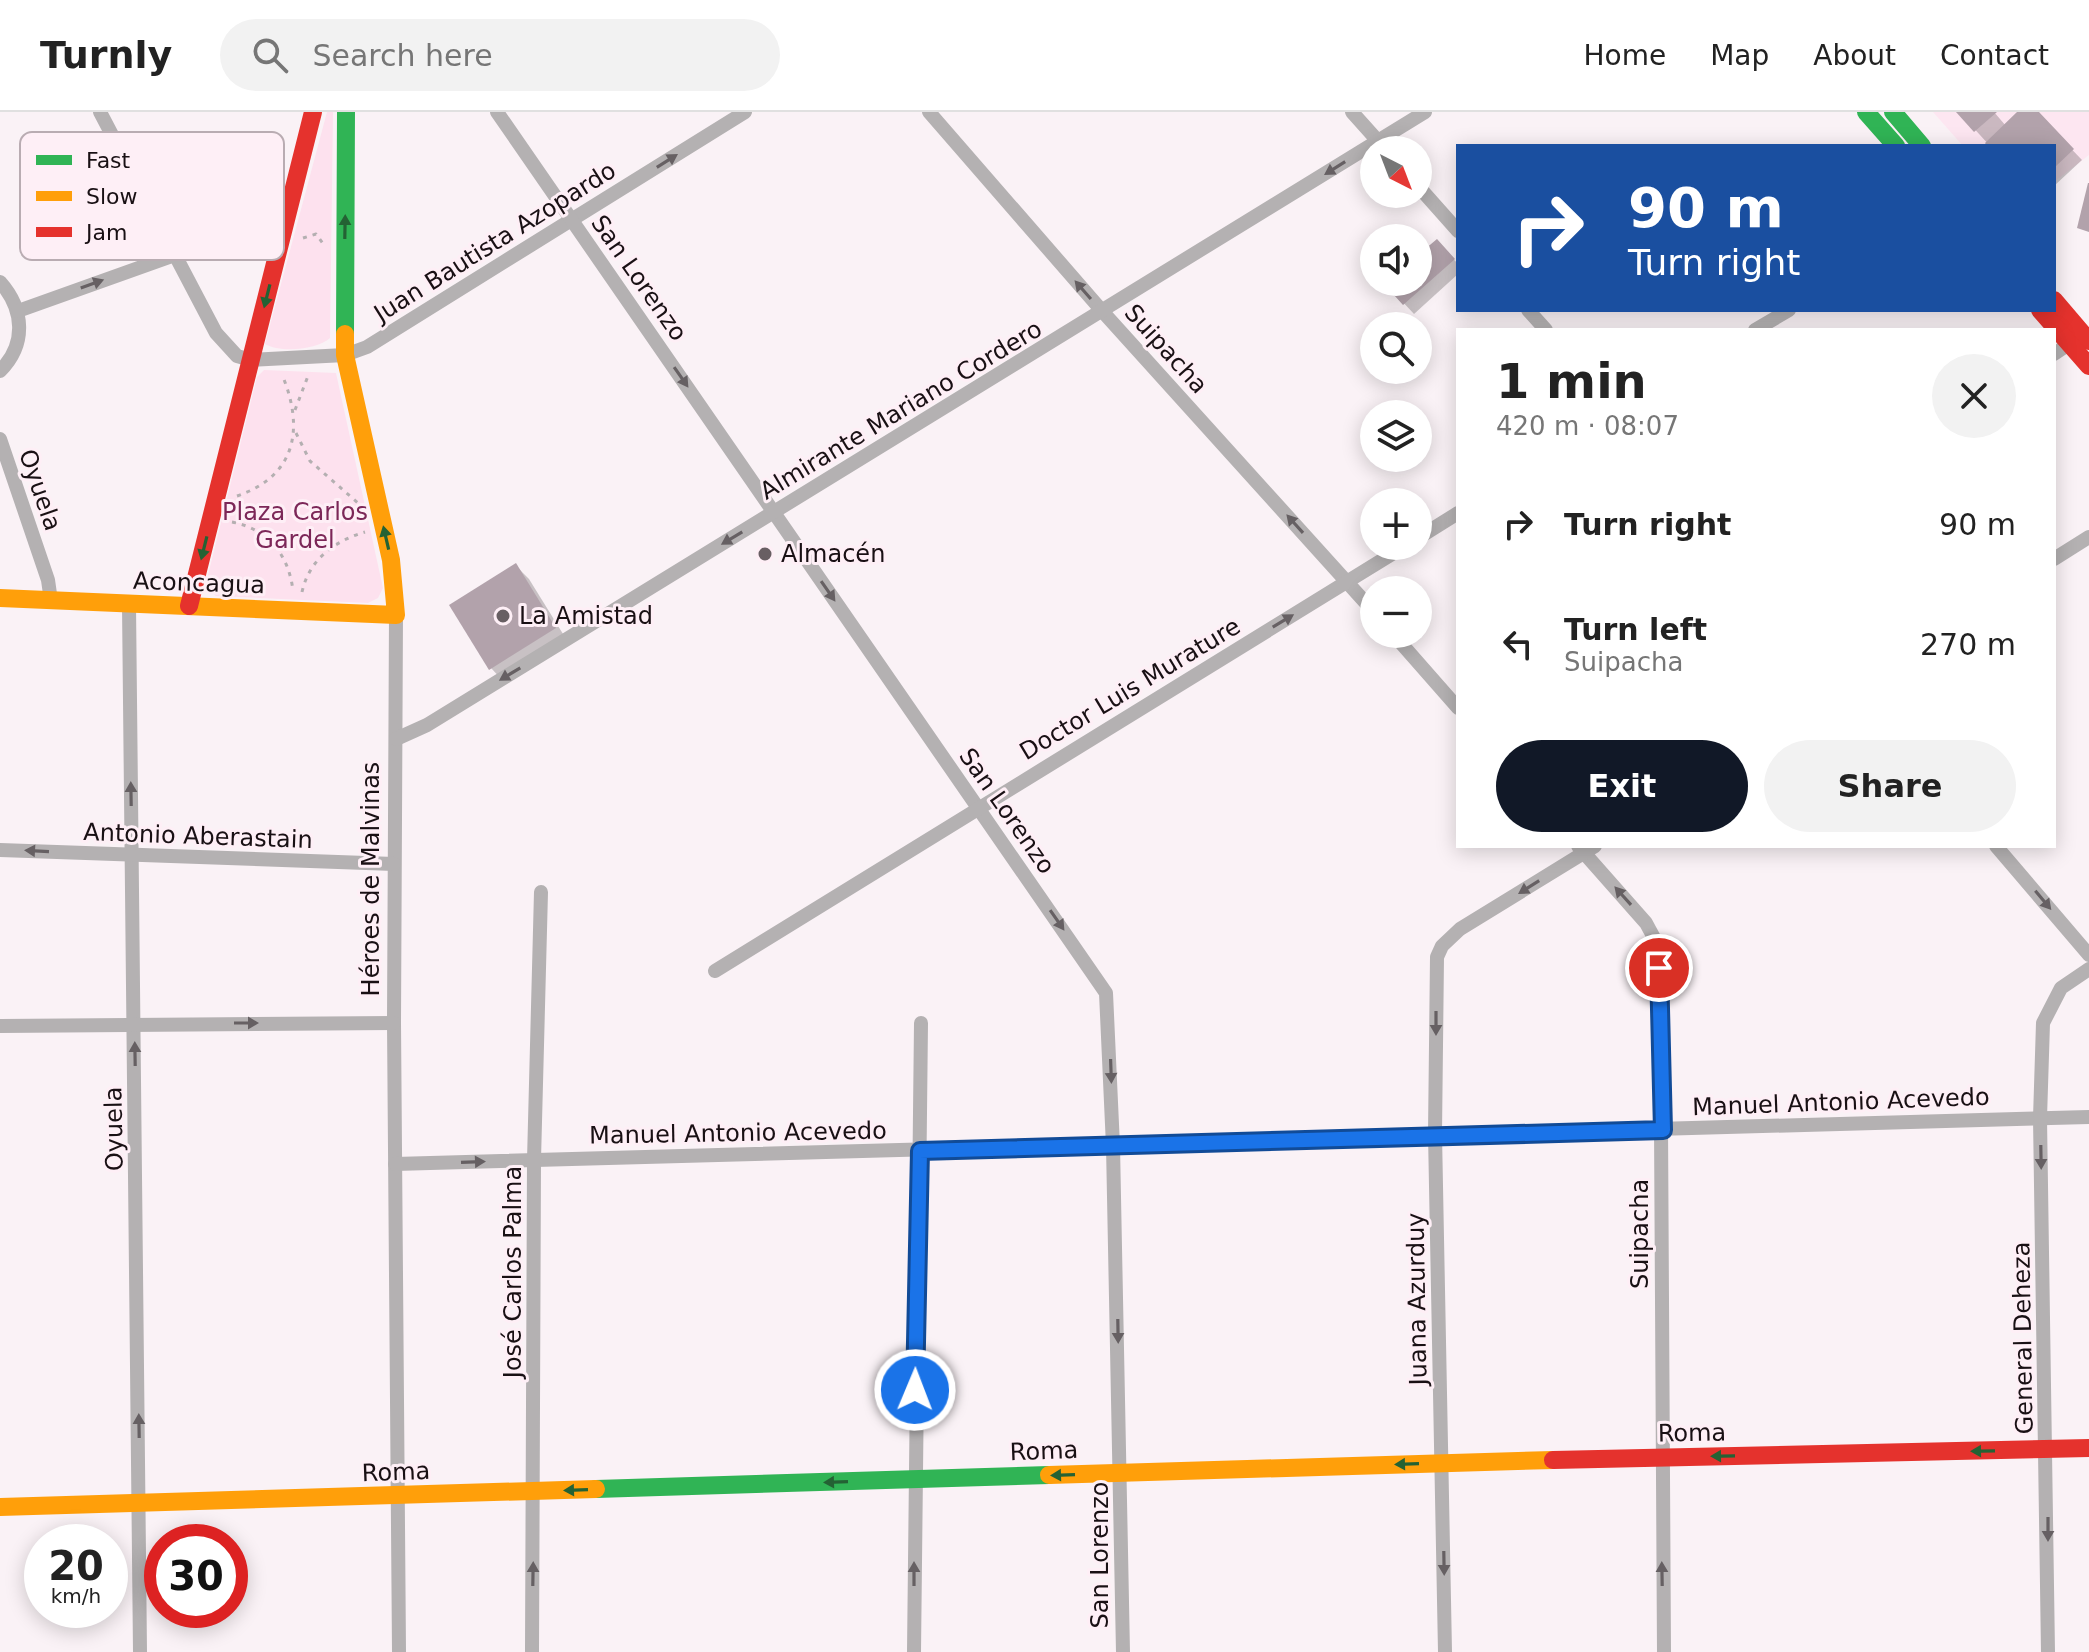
<!DOCTYPE html>
<html lang="en">
<head>
<meta charset="utf-8">
<style>
	:root { --surface:#fff; --page:#f2f2f2; --text:#222; --muted:#767676; --line:#e0e0e0; --accent:#111827 }
	body { margin:0; font-family:"DejaVu Sans",sans-serif; background:var(--page); color:var(--text); height:100vh; display:flex; flex-direction:column; font-size:30px; white-space:nowrap }
	* { box-sizing:border-box; margin:0 }
	p { font-size:26px; color:var(--muted) }
	.icon { flex:none; width:44px; height:44px; fill:none; stroke:currentColor; stroke-width:2; stroke-linecap:round; stroke-linejoin:round }
	.map { position:relative; flex:1; overflow:hidden }
	.details { position:absolute; left:1456px; top:216px; width:600px; height:520px; display:flex; flex-direction:column; background:var(--surface); border-radius:0px; box-shadow:0 4px 20px #0003 }
	.details>* { flex:none }
	.guide { position:absolute; left:1456px; top:32px; width:600px; height:168px; border-radius:0px; box-shadow:0 4px 20px #0003; background:#1a4fa0; color:#fff; overflow:hidden }
	.needle { width:52px; rotate:138deg }
	.buttons { position:absolute; left:1360px; top:24px; display:grid; gap:16px }
	.buttons a { display:grid; place-items:center; width:72px; height:72px; border-radius:50%; background:var(--surface); box-shadow:0 4px 20px #0003; font-size:40px }
	.speed { position:absolute; left:24px; top:1412px; display:flex; gap:16px; font-size:40px; font-weight:700; text-align:center }
	.speed>* { display:grid; place-content:center; width:104px; height:104px; border-radius:50%; background:var(--surface); box-shadow:0 4px 20px #0003; line-height:1 }
	.speed small { font-size:20px; font-weight:400 }
	.speed .limit { border:12px solid #d22; background:#fff; color:#111 }
	.pin { position:absolute; display:grid; place-items:center; width:68px; height:68px; color:#fff; margin:-34px; border:4px solid #fff; border-radius:50%; box-shadow:0 2px 8px #0007 }
	.me { position:absolute; width:88px; margin:-44px; rotate:1deg; stroke-linejoin:round; filter:drop-shadow(0 0 6px #0008) }
	.turn { display:flex; align-items:center; gap:28px; height:168px; padding:0 40px; font-size:36px }
	.turn .icon { width:104px; height:104px; stroke-width:2.5 }
	.turn b { display:block; font-size:56px; line-height:68px }
	.round { display:grid; place-items:center; flex:none; width:84px; height:84px; border-radius:42px; background:var(--page) }
	.overview { display:flex; align-items:center; justify-content:space-between; height:136px; padding:0 40px }
	h1 { font-size:48px; font-weight:800; line-height:60px }
	.primary-button { display:flex; gap:16px; margin-top:auto; padding:16px 40px }
	.primary-button a { flex:1; height:92px; border-radius:48px; background:var(--accent); color:#fff; font-size:32px; font-weight:800; line-height:92px; text-align:center }
	.primary-button a+a { background:var(--page); color:var(--text) }
	ul { padding:0; list-style:none }
	li { display:flex; align-items:center; gap:24px; height:120px; padding:0 40px }
	li div { flex:1 }
	li b { display:block; font-size:30px }
	li em { font-style:normal }
	header { display:flex; align-items:center; gap:48px; box-sizing:border-box; height:112px; padding:0 40px; background:var(--surface); border-bottom:2px solid var(--line) }
	header strong { font-size:38px }
	nav { display:flex; gap:44px; margin-inline-start:auto; font-size:28px }
	.search { width:560px; height:72px; background:var(--page); display:flex; align-items:center; gap:20px; box-sizing:border-box; padding:0 28px; border-radius:44px; color:var(--muted); font-size:30px }
	.map>svg:first-child { display:block }
</style>
</head>
<body>
<header>
<strong>Turnly</strong>
<div class="search"><svg class="icon" aria-label="search" viewBox="0 0 24 24"><circle cx="10" cy="10" r="6"/><path d="M15 15l6 6"/></svg>Search here</div>
<nav><a>Home</a><a>Map</a><a>About</a><a>Contact</a></nav>
</header>
<div class="map">
<svg width="2089" height="1540" viewBox="0 0 2089 1540">
	<rect width="100%" height="100%" fill="#faf2f6"/>
	<polygon fill="#fde6f1" points="1933,0 2089,0 2089,43 2054,70 2054,34 1963,34"/>
	<g fill="#fde1ee">
		<path d="M 327,0 L 333,0 L 330,226 C 317,238 280,241 265,232 Z"/>
		<polygon points="264,258 336,261 383,476 378,486 368,491 216,484 209,479 206,471 257,265"/>
	</g>
	<g fill="#0003">
		<polygon points="1959,0 1994,0 2006,14 2020,0 2036,0 2082,48 2054,74 2054,34 1990,34"/>
		<polygon points="1446,139 1458,152 1458,162 1414,202 1387,173 1418,170 1418,146"/>
		<polygon points="516,454 529,467 568,530 504,570 491,556"/>
	</g>
	<g fill="#b2a2ab">
		<polygon points="1956,0 1997,0 1974,20"/>
		<polygon points="2017,0 2039,0 2074,37 2054,56 2054,34 1987,34 1985,31"/>
		<polygon points="2088,71 2089,71 2089,120 2077,116"/>
		<polygon points="1437,127 1455,147 1403,193 1385,173 1418,170 1418,143"/>
		<polygon points="516,451 556,516 489,558 449,493"/>
	</g>
	<g fill="none" stroke-linecap="round" stroke-linejoin="round">
		<g stroke="#b4afb1" stroke-width="3" stroke-dasharray="4 6" stroke-linecap="butt">
			<polyline points="303,126 316,122 324,133"/>
			<polyline points="295,298 308,264"/>
			<polyline points="296,321 310,349 358,391"/>
			<path d="M 237,384 C 296,364 304,317 283,265"/>
			<path d="M 232,410 C 268,417 289,443 293,479"/>
			<path d="M 302,480 C 309,448 334,429 365,420"/>
		</g>
		<g stroke="#b4b1b2" stroke-width="14">
			<polyline points="100,0 216,221 237,244 251,248 345,243 367,235 745,0"/>
			<polyline points="497,0 1106,881 1113,1034 1123,1540"/>
			<polyline points="929,0 1103,200 1374,500"/>
			<polyline points="1352,0 1386,38"/>
			<polyline points="1418,74 1458,119"/>
			<path d="M 0,170 C 24,197 27,232 0,259"/>
			<polyline points="1528,198 1546,218"/>
			<polyline points="18,199 175,143"/>
			<polyline points="1755,218 1789,198"/>
			<polyline points="2054,242 2069,232"/>
			<polyline points="0,327 48,468 51,489"/>
			<polyline points="1418,426 1458,401"/>
			<polyline points="2054,447 2089,425"/>
			<polyline points="129,493 140,1540"/>
			<polyline points="396,503 394,911 399,1540"/>
			<polyline points="1393,522 1458,596"/>
			<polyline points="396,627 427,613 1425,0"/>
			<polyline points="1578,734 1646,811 1660,837 1664,1540"/>
			<polyline points="1996,734 2089,843"/>
			<polyline points="0,738 394,752"/>
			<polyline points="715,859 1405,434"/>
			<polyline points="0,914 394,911"/>
			<polyline points="395,1052 2089,1005"/>
			<polyline points="532,1540 534,1048 541,780"/>
			<polyline points="914,1540 921,911"/>
			<polyline points="1445,1540 1435,1022 1437,845 1442,834 1460,817 1595,734"/>
			<polyline points="2048,1540 2040,1006 2043,911 2061,876 2089,857"/>
		</g>
		<g stroke="#30b455" stroke-width="18">
			<polyline points="1866,0 1896,34"/>
			<polyline points="1893,0 1922,34"/>
			<polyline points="345,222 346,0"/>
			<polyline points="596,1377 1049,1363"/>
		</g>
		<g stroke="#ff9f0a" stroke-width="18">
			<polyline points="0,486 396,503 391,448 345,243 345,222"/>
			<polyline points="1049,1363 1553,1348"/>
			<polyline points="0,1395 596,1377"/>
		</g>
		<g stroke="#e5322d" stroke-width="18">
			<polyline points="2054,188 2089,229"/>
			<polyline points="2040,198 2089,254"/>
			<polyline points="189,494 313,0"/>
			<polyline points="1553,1348 2089,1336"/>
		</g>
	</g>
	<defs><path id="oneway-solid" d="M-6-.8H1V-3.2L6.5 0L1 3.2V.8H-6Z" transform="scale(2)"/></defs>
	<g fill="#666063">
		<use href="#oneway-solid" transform="translate(667 49) rotate(-32)"/>
		<use href="#oneway-solid" transform="translate(1335 56) rotate(148)"/>
		<use href="#oneway-solid" transform="translate(92 172) rotate(-20)"/>
		<use href="#oneway-solid" transform="translate(1083 178) rotate(-131)"/>
		<use href="#oneway-solid" transform="translate(681 265) rotate(55)"/>
		<use href="#oneway-solid" transform="translate(1295 412) rotate(-132)"/>
		<use href="#oneway-solid" transform="translate(732 426) rotate(149)"/>
		<use href="#oneway-solid" transform="translate(828 479) rotate(55)"/>
		<use href="#oneway-solid" transform="translate(1283 509) rotate(-31)"/>
		<use href="#oneway-solid" transform="translate(510 562) rotate(149)"/>
		<use href="#oneway-solid" transform="translate(131 682) rotate(-91)"/>
		<use href="#oneway-solid" transform="translate(37 739) rotate(-177)"/>
		<use href="#oneway-solid" transform="translate(1529 775) rotate(148)"/>
		<use href="#oneway-solid" transform="translate(1623 784) rotate(-132)"/>
		<use href="#oneway-solid" transform="translate(2043 788) rotate(50)"/>
		<use href="#oneway-solid" transform="translate(1057 808) rotate(55)"/>
		<use href="#oneway-solid" transform="translate(246 911)"/>
		<use href="#oneway-solid" transform="translate(1436 911) rotate(90)"/>
		<use href="#oneway-solid" transform="translate(135 942) rotate(-91)"/>
		<use href="#oneway-solid" transform="translate(1111 959) rotate(88)"/>
		<use href="#oneway-solid" transform="translate(2041 1045) rotate(89)"/>
		<use href="#oneway-solid" transform="translate(473 1050) rotate(-2)"/>
		<use href="#oneway-solid" transform="translate(1118 1219) rotate(89)"/>
		<use href="#oneway-solid" transform="translate(139 1314) rotate(-91)"/>
		<use href="#oneway-solid" transform="translate(2048 1417) rotate(90)"/>
		<use href="#oneway-solid" transform="translate(1444 1451) rotate(89)"/>
		<use href="#oneway-solid" transform="translate(533 1462) rotate(-89)"/>
		<use href="#oneway-solid" transform="translate(914 1462) rotate(-90)"/>
		<use href="#oneway-solid" transform="translate(1662 1462) rotate(-91)"/>
	</g>
	<g fill="#246234">
		<use href="#oneway-solid" transform="translate(345 115) rotate(-89)"/>
		<use href="#oneway-solid" transform="translate(267 184) rotate(104)"/>
		<use href="#oneway-solid" transform="translate(386 426) rotate(-103)"/>
		<use href="#oneway-solid" transform="translate(204 436) rotate(104)"/>
		<use href="#oneway-solid" transform="translate(1983 1339) rotate(179)"/>
		<use href="#oneway-solid" transform="translate(1723 1344) rotate(179)"/>
		<use href="#oneway-solid" transform="translate(1407 1352) rotate(178)"/>
		<use href="#oneway-solid" transform="translate(1063 1363) rotate(178)"/>
		<use href="#oneway-solid" transform="translate(836 1370) rotate(178)"/>
		<use href="#oneway-solid" transform="translate(576 1378) rotate(178)"/>
	</g>
	<g fill="none" stroke-linecap="round" stroke-linejoin="round">
		<g stroke="#114b97" stroke-width="20">
			<polyline id="route" points="915,1278 920,1039 1663,1018 1659,856"/>
		</g>
		<use href="#route" stroke="#1a73e8" stroke-width="14"/>
	</g>
	<g fill="#685f63" stroke="#feeff6" stroke-width="3">
		<circle cx="765" cy="442" r="8"/>
		<circle cx="503" cy="504" r="8"/>
	</g>
	<g text-anchor="middle" dominant-baseline="central" stroke-width="6" stroke-linejoin="round" paint-order="stroke">
		<g font-size="24" fill="#191014" stroke="#feeff6">
			<text transform="translate(495 130) rotate(-32)">Juan Bautista Azopardo</text>
			<text transform="translate(639 166) rotate(55)">San Lorenzo</text>
			<text transform="translate(1166 237) rotate(48)">Suipacha</text>
			<text transform="translate(901 298) rotate(-31)">Almirante Mariano Cordero</text>
			<text transform="translate(40 378) rotate(71)">Oyuela</text>
			<text transform="translate(199 471) rotate(2)">Aconcagua</text>
			<text transform="translate(1130 577) rotate(-31)">Doctor Luis Murature</text>
			<text transform="translate(1007 699) rotate(55)">San Lorenzo</text>
			<text transform="translate(198 724) rotate(2)">Antonio Aberastain</text>
			<text transform="translate(371 767) rotate(-90)">Héroes de Malvinas</text>
			<text transform="translate(1841 990) rotate(-2)">Manuel Antonio Acevedo</text>
			<text transform="translate(114 1017) rotate(-91)">Oyuela</text>
			<text transform="translate(738 1021) rotate(-1)">Manuel Antonio Acevedo</text>
			<text transform="translate(1640 1122) rotate(-90)">Suipacha</text>
			<text transform="translate(513 1160) rotate(-90)">José Carlos Palma</text>
			<text transform="translate(1417 1187) rotate(-91)">Juana Azurduy</text>
			<text transform="translate(2023 1226) rotate(-91)">General Deheza</text>
			<text transform="translate(1692 1321) rotate(-1)">Roma</text>
			<text transform="translate(1044 1339) rotate(-2)">Roma</text>
			<text transform="translate(396 1360) rotate(-2)">Roma</text>
			<text transform="translate(1100 1443) rotate(-90)">San Lorenzo</text>
		</g>
		<g font-size="24" fill="#7c2758" stroke="#feeff6">
			<text x="295" y="400">Plaza Carlos<tspan x="295" dy="28">Gardel</tspan></text>
		</g>
		<g font-size="24" fill="#191014" stroke="#feeff6" text-anchor="start">
			<text x="781" y="442">Almacén</text>
			<text x="519" y="504">La Amistad</text>
		</g>
	</g>
	<rect x="20" y="20" width="264" height="128" rx="12" fill="#feeff6" stroke="#b9acb2" stroke-width="2"/>
	<rect x="36" y="43" width="36" height="10" fill="#30b455"/>
	<rect x="36" y="79" width="36" height="10" fill="#ff9f0a"/>
	<rect x="36" y="115" width="36" height="10" fill="#e5322d"/>
	<g font-size="22" fill="#191014">
		<text x="86" y="56">Fast</text>
		<text x="86" y="92">Slow</text>
		<text x="86" y="128">Jam</text>
	</g>
</svg>
<div class="buttons">
<a><svg class="needle" viewBox="-14 -14 28 28"><path d="M0-13l5 13h-10z" fill="#e53935"/><path d="M0 13l5-13h-10z" fill="#767676"/></svg></a>
<a><svg class="icon" aria-label="sound" viewBox="0 0 24 24"><path d="M4 9h4l5-4v14l-5-4H4zM17 9q2 3 0 6"/></svg></a>
<a><svg class="icon" aria-label="search" viewBox="0 0 24 24"><circle cx="10" cy="10" r="6"/><path d="M15 15l6 6"/></svg></a>
<a><svg class="icon" aria-label="layers" viewBox="0 0 24 24"><path d="M12 4l9 5-9 5-9-5zM3 14l9 5 9-5"/></svg></a>
<a>+</a>
<a>−</a>
</div>
<div class="speed"><div>20<small>km/h</small></div><div class="limit">30</div></div>
<div class="pin" style="left:1659px;top:856px;background:#d93025"><svg class="icon" aria-label="arrive" viewBox="0 0 24 24"><path d="M6 21V4h12l-3 4 3 4H6"/></svg></div>
<svg class="me" style="left:915px;top:1278px" viewBox="-20 -20 40 40"><circle r="17" fill="#1a73e8" stroke="#fff" stroke-width="3"/><path d="M0-11L8 9 0 5-8 9z" fill="#fff"/></svg>
<div class="guide">
<div class="turn"><svg class="icon" aria-label="right" viewBox="0 0 24 24"><path d="M7 20v-9h11M14 6l5 5-5 5"/></svg><div><b>90 m</b>Turn right</div></div>
</div>
<section class="details">
<div class="overview"><div><h1>1 min</h1><p>420 m · 08:07</p></div><a class="round"><svg class="icon" aria-label="close" viewBox="0 0 24 24"><path d="M6 6l12 12M18 6L6 18"/></svg></a></div>
<ul>
<li><svg class="icon" aria-label="right" viewBox="0 0 24 24"><path d="M7 20v-9h11M14 6l5 5-5 5"/></svg><div><b>Turn right</b></div><em>90 m</em></li>
<li><svg class="icon" aria-label="left" viewBox="0 0 24 24"><path d="M17 20v-9H6M10 6l-5 5 5 5"/></svg><div><b>Turn left</b><p>Suipacha</p></div><em>270 m</em></li>
</ul>
<div class="primary-button"><a>Exit</a><a>Share</a></div>
</section>
</div>
</body>
</html>
